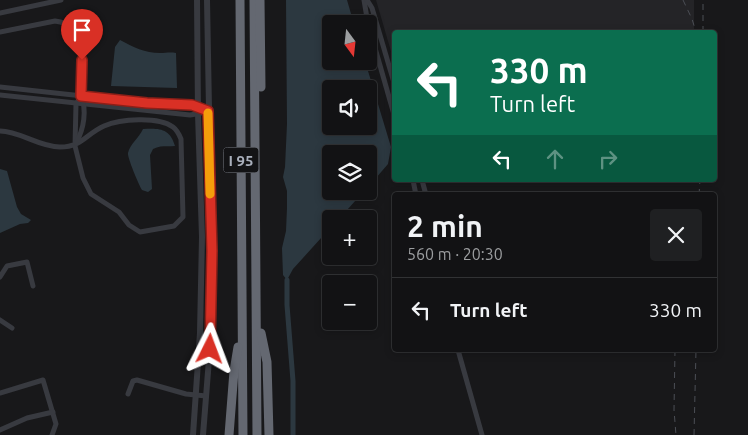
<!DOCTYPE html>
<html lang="en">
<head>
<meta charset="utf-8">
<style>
	:root { --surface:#121214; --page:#1f2022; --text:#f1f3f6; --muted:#9c9ea0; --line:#313234 }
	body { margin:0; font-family:Ubuntu,sans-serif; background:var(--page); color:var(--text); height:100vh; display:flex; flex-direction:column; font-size:19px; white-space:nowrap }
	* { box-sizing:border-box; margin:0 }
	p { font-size:16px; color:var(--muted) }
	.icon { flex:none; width:28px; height:28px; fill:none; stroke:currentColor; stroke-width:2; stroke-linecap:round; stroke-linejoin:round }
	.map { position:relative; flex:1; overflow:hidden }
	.drawer { position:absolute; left:392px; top:192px; width:325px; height:160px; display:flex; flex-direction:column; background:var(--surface); border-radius:5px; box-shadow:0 2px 8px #0003,0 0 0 1px var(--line) }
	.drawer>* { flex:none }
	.banner { position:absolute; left:392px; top:30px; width:325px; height:152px; border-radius:5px; box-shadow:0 2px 8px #0003,0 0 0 1px var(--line); background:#0b6e4f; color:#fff; overflow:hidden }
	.needle { width:32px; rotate:165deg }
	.controls { position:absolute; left:322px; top:15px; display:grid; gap:10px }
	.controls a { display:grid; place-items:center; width:55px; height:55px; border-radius:5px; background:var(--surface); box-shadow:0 2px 8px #0003,0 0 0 1px var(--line); font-size:25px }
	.pin { position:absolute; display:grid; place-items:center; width:42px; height:42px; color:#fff; margin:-51px -21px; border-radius:50% 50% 50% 0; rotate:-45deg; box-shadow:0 0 5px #0007 }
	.pin .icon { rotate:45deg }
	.me { position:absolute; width:55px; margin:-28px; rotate:3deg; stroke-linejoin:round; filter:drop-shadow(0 0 4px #0008) }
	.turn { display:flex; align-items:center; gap:18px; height:105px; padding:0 15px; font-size:22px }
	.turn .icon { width:65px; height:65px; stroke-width:2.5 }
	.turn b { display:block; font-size:35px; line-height:42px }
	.lanes { display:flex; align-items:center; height:48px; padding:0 15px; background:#0003; justify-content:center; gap:25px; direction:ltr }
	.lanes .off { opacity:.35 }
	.round { display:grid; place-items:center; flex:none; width:52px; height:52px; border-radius:5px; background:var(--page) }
	.headline { display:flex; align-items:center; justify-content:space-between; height:85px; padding:0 15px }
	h1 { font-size:30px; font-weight:700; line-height:38px }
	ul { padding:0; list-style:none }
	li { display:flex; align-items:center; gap:15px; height:65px; padding:0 15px; border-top:1px solid var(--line) }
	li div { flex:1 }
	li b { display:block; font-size:19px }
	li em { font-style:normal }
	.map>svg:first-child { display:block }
</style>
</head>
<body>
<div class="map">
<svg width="748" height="435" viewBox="0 0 748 435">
	<rect width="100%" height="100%" fill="#18181a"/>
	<polygon fill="#242427" points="376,0 694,0 694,32 395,32 395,65"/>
	<g fill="#2c3840" fill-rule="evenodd">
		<path d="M 286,0 L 347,0 L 354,24 L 331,24 L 331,61 L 365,61 L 391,147 L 388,164 L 369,186 L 369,154 L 331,154 L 331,191 L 364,191 L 339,219 L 331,219 L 331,227 L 293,269 L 287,280 L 283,275 L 282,248 L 286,231 L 287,208 L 287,191 L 283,177 L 285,167 L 287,124 ZM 331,89 L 369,89 L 369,126 L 331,126 Z"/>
		<path d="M 120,40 C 133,47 145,53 160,53 C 166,53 170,52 176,53 L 177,88 L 111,86 L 115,47 Z"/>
		<path d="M 143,129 C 159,128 170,128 175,146 C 167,147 161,145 153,149 L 150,155 L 152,189 L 148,192 L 142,190 C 139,185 127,157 128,153 C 130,144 139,138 143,129 Z"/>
		<polygon points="0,169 7,171 17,207 21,214 31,220 28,223 20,224 0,233"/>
	</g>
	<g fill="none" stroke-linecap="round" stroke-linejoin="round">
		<polyline stroke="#2c3840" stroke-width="5" points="287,280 287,305 293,381 293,435"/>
		<g stroke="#383a40" stroke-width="5">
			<polyline points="364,0 368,24"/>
			<polyline points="367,0 372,8 395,86"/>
			<polyline points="0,13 61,0"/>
			<polyline points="369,27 395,118"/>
			<path d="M 0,32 L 55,21 C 69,23 79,29 83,42 L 81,96 L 76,104 L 75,146 L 83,178 L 91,194 L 119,212 L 129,225 L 140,232 L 174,226 L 183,217 L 181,139 C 179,134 177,130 173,127 C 158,116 120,119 104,126 C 86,134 82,147 60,147 C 39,147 20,131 0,131"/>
			<polyline points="0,87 147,103 192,105 208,111"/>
			<polyline points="0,95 190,115 208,112"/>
			<path d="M 76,143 C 84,129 87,110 81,96"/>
			<polyline points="413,180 416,195"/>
			<polyline points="422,180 426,195"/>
			<polyline points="0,277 7,266 27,262 33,286"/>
			<polyline points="0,320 12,328"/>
			<polyline points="458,350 482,435"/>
			<polyline points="0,393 43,380 56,424 52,435"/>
			<polyline points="128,394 133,381 137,380 186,394 206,396"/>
			<polyline points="0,430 27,418 53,412"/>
		</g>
		<g stroke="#383a40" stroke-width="6">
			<polyline points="193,435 200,333 202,237 198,114 197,0"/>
			<polyline points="203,435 211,334 212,273 207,0"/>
		</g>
		<g stroke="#646871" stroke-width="9">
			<polyline points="240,0 243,435"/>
			<polyline points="254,0 257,435"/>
			<polyline points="260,0 261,87"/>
			<polyline points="261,333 267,362 269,435"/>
			<polyline points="229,435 234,371 238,347"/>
		</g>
		<g stroke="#4b4e55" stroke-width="1" stroke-dasharray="6 5" stroke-linecap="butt">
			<polyline points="683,0 692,19 696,32"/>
			<polyline points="703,32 703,0"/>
			<polyline points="699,195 700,180"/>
			<polyline points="675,350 674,410 676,435"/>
			<polyline points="694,435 696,350"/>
		</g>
	</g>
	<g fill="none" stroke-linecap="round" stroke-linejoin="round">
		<g stroke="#8d1f18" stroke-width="12">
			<polyline id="route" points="82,60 81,96 147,103 192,105 208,111 212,251 210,349"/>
		</g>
		<use href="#route" stroke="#d93025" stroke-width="9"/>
		<polyline stroke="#f59e0b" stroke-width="9" points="208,113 210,194"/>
	</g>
	<g text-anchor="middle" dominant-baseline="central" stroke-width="5" stroke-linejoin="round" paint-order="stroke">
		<rect fill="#131315" stroke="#7c8089" stroke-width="1" x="223.5" y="147.5" width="35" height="25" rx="4"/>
		<g font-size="15" font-weight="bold" fill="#a9afbb">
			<text x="241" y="160">I 95</text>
		</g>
	</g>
</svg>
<div class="controls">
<a><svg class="needle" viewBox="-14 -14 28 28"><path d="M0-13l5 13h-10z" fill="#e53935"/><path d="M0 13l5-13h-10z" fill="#9c9ea0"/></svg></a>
<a><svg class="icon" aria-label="sound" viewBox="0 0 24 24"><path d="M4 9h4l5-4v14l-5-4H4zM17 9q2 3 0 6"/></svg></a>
<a><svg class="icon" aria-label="layers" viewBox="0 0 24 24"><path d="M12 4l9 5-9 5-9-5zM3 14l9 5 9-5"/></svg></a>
<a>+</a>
<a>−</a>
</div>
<div class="pin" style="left:82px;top:60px;background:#d93025"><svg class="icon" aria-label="arrive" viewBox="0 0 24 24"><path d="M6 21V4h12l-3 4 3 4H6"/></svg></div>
<svg class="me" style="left:210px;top:349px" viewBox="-20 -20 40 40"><path d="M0-17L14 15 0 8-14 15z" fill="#d93025" stroke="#fff" stroke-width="4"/></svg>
<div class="banner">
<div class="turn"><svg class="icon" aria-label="left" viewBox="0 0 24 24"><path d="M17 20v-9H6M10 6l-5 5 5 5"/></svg><div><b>330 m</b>Turn left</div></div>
<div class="lanes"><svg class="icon" aria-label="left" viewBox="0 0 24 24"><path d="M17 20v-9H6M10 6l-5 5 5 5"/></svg><svg class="icon off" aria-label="ahead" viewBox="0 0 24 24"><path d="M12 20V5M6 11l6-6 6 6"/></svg><svg class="icon off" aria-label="right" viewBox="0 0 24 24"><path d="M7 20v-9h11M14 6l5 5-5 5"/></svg></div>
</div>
<section class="drawer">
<div class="headline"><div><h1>2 min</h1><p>560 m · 20:30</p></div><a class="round"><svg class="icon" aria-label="close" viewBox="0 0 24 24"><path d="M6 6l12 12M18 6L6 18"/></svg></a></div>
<ul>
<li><svg class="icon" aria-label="left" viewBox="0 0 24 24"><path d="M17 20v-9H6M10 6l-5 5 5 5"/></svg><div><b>Turn left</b></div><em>330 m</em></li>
</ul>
</section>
</div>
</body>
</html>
